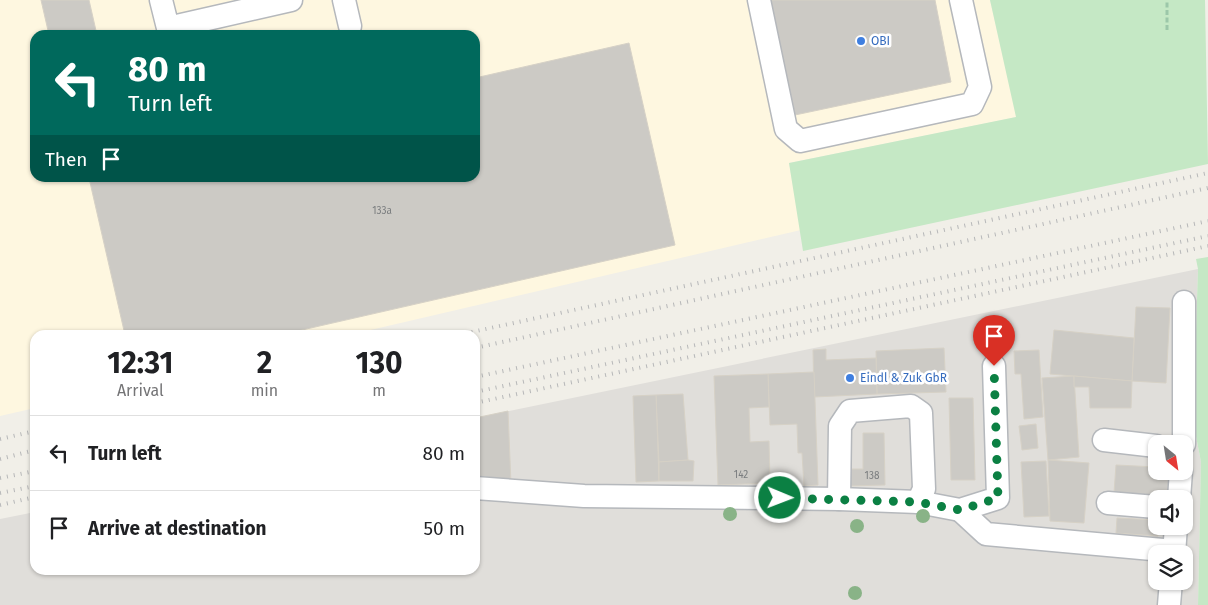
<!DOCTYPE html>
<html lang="en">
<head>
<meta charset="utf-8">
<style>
	:root { --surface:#fff; --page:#f6f6f6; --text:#202124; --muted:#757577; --line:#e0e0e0 }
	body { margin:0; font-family:"Fira Sans",sans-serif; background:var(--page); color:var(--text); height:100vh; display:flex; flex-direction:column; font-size:19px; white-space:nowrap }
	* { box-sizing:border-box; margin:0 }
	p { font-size:16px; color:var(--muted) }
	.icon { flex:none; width:28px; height:28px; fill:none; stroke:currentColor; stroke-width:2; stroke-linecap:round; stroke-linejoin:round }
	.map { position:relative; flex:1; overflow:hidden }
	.panel { position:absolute; left:30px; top:330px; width:450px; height:245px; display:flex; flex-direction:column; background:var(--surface); border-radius:15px; box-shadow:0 1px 4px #0004 }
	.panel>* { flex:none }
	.hud { position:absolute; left:30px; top:30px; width:450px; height:152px; border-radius:15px; box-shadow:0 1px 4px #0004; background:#00695c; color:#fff; overflow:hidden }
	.needle { width:32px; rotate:150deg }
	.controls { position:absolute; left:1148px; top:435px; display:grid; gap:10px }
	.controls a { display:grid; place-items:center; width:45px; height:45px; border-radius:10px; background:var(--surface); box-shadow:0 1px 4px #0004; font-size:25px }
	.pin { position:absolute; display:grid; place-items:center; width:42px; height:42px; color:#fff; margin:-51px -21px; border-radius:50% 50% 50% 0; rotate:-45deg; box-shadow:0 0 5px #0007 }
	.pin .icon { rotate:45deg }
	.me { position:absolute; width:55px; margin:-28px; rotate:91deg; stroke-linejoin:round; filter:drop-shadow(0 0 4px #0008) }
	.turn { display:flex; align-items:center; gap:18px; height:105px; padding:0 15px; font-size:22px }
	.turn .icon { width:65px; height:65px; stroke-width:2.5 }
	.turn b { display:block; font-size:35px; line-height:42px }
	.then { display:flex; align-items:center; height:48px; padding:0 15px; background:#0003; gap:10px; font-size:19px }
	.eta { display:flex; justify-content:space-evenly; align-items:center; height:85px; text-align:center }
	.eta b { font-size:30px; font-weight:700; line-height:35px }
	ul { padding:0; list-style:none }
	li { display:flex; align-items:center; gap:15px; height:75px; padding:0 15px; border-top:1px solid var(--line) }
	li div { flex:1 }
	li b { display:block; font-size:19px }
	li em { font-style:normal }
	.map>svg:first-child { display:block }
</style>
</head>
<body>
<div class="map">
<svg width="1208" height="605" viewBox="0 0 1208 605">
	<rect width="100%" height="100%" fill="#f1efe8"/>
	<path fill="#fef7e0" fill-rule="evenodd" d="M 0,0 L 990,0 L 1017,117 L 789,163 L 801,230 L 349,335 L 35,335 L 35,408 L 0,416 ZM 35,35 L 475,35 L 475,178 L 35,178 Z"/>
	<path fill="#e0deda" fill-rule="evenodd" d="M 1198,269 L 1193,421 L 1201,462 L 1198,605 L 0,605 L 0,519 L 35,512 L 35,570 L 475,570 L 475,418 ZM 1156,444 L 1184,444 L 1184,471 L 1156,471 ZM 1156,499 L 1184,499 L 1184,526 L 1156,526 ZM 1156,554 L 1184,554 L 1184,581 L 1156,581 Z"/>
	<g fill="#c5e8c5">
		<polygon points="990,0 1205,0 1208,164 803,251 789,163 1016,117"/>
		<polygon points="1208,257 1208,605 1198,605 1201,462 1193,421 1198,269 1196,259"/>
	</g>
	<g fill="#cccac5" stroke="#d6d1c6">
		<polygon points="41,0 89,0 97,35 49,35"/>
		<polygon points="770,0 935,0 951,82 795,115"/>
		<polygon points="629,43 675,245 280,335 125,335 89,178 475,178 475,78"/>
		<polygon points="1136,307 1170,308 1166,383 1132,381"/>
		<polygon points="1054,330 1134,338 1132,381 1050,374"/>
		<polygon points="944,348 946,392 877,394 876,351"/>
		<polygon points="826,349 826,360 876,358 877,394 814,397 813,350"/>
		<polygon points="1039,350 1043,417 1024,419 1021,374 1015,374 1014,351"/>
		<polygon points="814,372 818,485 804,486 802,453 798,453 797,424 770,425 768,374"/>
		<polygon points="768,374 769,407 749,408 750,442 769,441 770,483 718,485 714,376"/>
		<polygon points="1074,376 1079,457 1048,460 1042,378"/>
		<polygon points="1074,376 1132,381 1131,408 1090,408 1089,387 1074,387"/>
		<polygon points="683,394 688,460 659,462 656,395"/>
		<polygon points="656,395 659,481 636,482 633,396"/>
		<polygon points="949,398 973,398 975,480 951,480"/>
		<polygon points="508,411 511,484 475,484 475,418"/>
		<polygon points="1036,424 1038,448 1022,450 1019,426"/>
		<polygon points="863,433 884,433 885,485 846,486 845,469 863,469"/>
		<polygon points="688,460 694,461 693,481 659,481 659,462"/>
		<polygon points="1048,460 1089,463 1084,523 1050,521"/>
		<polygon points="1046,461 1049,516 1024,517 1021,462"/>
		<polygon points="1116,465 1156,467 1156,471 1171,471 1169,496 1114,493"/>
		<polygon points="1117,518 1156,520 1158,536 1116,533"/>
	</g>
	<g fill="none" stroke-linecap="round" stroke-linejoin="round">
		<g stroke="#b5b8bc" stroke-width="25">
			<g id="minor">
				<polyline points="161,0 168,28 291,0"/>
				<polyline points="344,0 350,26"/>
				<polyline points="759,0 786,129 800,141 972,104 980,87 961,0"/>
				<polyline points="1104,440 1156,446"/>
				<polyline points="1184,444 1184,302"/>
				<polyline points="475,488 584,496 839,499 918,502 960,510 998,498 994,366"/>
				<polyline points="839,499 840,426 850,411 911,406 921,413 924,489 918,502"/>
				<polyline points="1179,499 1181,471"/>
				<polyline points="1108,503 1156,507"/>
				<polyline points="960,510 986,534 1174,551"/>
				<polyline points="1174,554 1176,526"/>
				<polyline points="1169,605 1171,581"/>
			</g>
		</g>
		<polyline stroke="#9cc7a9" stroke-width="3" stroke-dasharray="5 2.5" stroke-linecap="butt" points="1167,30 1167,0"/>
		<use href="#minor" stroke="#fff" stroke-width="22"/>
		<g stroke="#b6b7b8" stroke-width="4" stroke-dasharray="1 6" stroke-linecap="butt">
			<polyline points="458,335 1208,173"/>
			<polyline points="475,348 1208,188"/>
			<polyline points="475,377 1208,221"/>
			<polyline points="475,392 1208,236"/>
			<polyline points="475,403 1208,246"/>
			<polyline points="0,439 35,431"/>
			<polyline points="0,459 35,450"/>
			<polyline points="0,478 35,471"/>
			<polyline points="0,493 35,486"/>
			<polyline points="0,505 35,497"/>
		</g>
	</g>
	<g fill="#89b387">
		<circle cx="730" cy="514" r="7"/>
		<circle cx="923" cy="516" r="7"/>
		<circle cx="857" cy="526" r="7"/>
		<circle cx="855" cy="593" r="7"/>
	</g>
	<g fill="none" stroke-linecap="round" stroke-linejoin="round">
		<polyline stroke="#0b8043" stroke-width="9" stroke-dasharray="0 16.2" points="780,498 918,502 960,510 998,498 994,366"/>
	</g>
	<g fill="#3f7fe0" stroke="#fff" stroke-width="2">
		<circle cx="861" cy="41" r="5"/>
		<circle cx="850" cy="378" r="5"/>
	</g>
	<g text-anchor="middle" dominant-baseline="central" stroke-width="5" stroke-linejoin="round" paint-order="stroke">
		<g font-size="10" fill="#7a7d7f">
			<text x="382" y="211">133a</text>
			<text x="741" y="475">142</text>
			<text x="872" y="476">138</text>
		</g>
		<g font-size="12" fill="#366cbe" stroke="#fff" text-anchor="start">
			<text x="871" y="41">OBI</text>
			<text x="860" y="378">Eindl &amp; Zuk GbR</text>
		</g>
	</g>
</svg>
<div class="controls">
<a><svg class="needle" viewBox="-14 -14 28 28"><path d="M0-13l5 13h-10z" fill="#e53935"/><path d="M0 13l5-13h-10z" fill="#757577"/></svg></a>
<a><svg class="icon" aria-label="sound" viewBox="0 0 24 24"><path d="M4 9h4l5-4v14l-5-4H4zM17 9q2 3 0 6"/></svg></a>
<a><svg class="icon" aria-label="layers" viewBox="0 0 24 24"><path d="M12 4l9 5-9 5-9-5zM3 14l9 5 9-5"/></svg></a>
</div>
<div class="pin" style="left:994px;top:366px;background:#d93025"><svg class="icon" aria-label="arrive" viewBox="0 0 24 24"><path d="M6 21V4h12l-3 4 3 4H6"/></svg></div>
<svg class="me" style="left:780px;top:498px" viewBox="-20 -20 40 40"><circle r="17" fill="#0b8043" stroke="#fff" stroke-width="3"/><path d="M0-11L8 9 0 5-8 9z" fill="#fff"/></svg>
<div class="hud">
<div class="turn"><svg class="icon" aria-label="left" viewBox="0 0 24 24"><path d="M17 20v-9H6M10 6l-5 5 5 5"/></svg><div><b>80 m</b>Turn left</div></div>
<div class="then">Then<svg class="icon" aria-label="arrive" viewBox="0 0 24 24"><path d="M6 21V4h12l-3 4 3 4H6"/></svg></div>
</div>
<section class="panel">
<div class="eta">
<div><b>12:31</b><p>Arrival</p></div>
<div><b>2</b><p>min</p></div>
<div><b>130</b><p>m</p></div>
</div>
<ul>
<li><svg class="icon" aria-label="left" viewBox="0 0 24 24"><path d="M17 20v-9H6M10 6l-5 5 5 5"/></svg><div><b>Turn left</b></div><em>80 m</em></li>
<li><svg class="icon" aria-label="arrive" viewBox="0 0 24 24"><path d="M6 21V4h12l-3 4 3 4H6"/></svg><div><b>Arrive at destination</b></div><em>50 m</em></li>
</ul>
</section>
</div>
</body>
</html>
